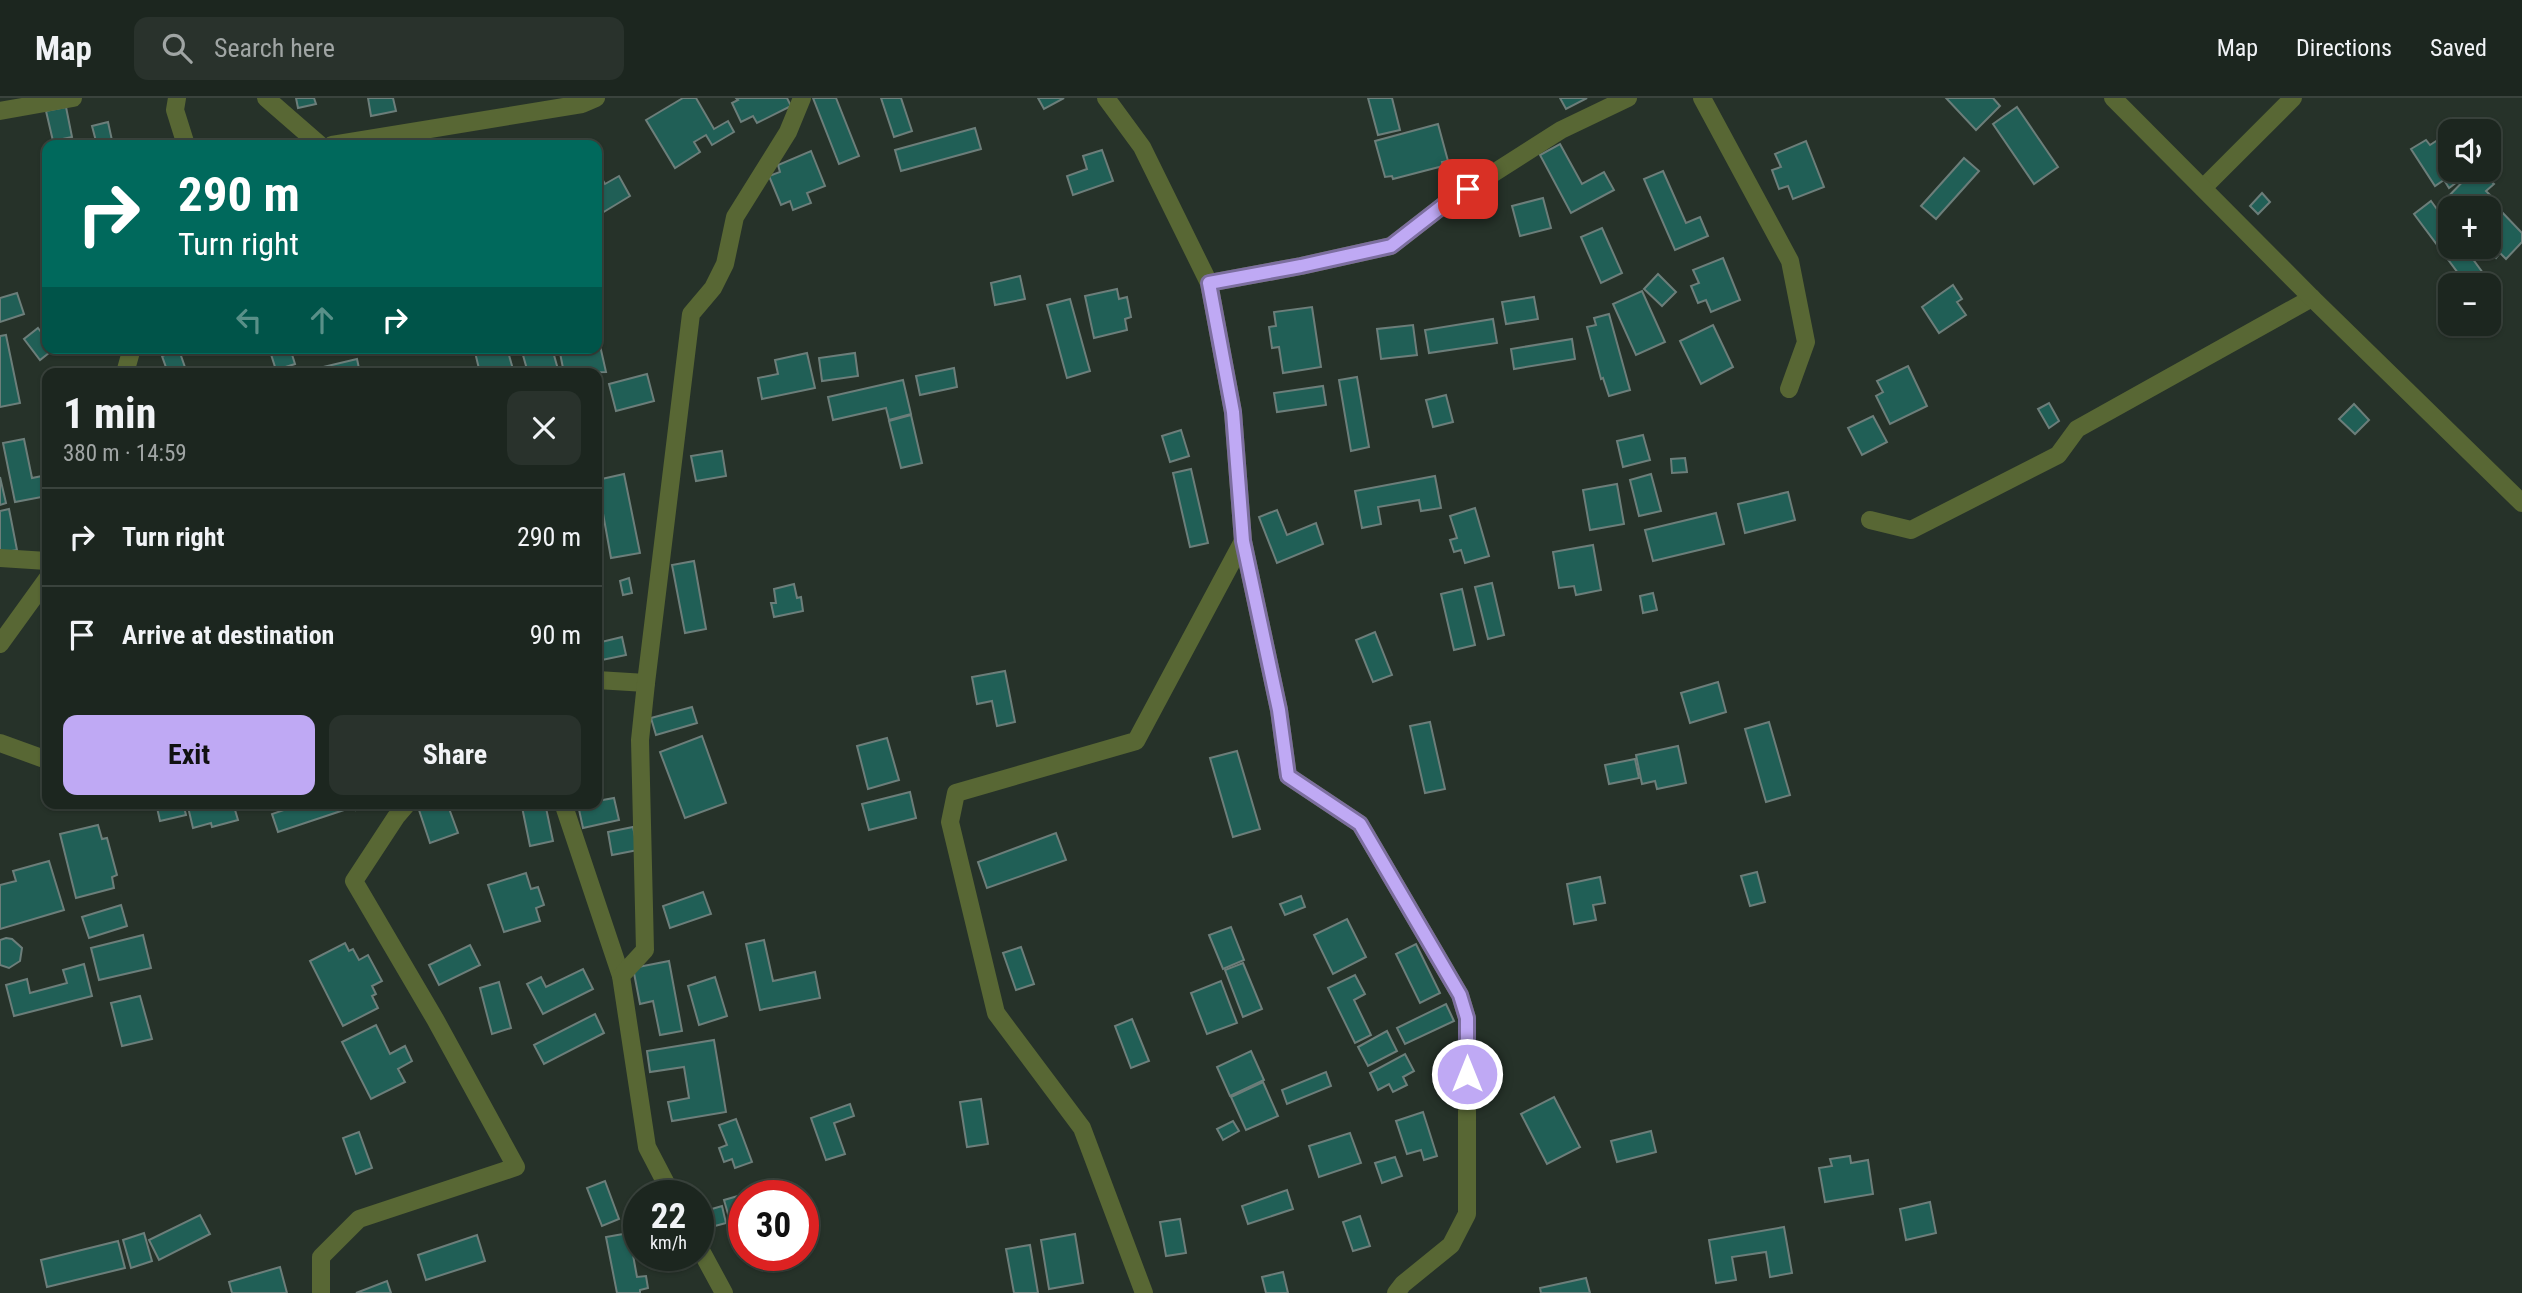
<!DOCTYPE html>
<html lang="en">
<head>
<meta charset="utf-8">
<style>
	:root { --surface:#1c261f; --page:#29322c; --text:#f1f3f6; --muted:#a0a5a4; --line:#3a433d; --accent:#bfa9f4 }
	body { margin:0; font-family:"Roboto Condensed",sans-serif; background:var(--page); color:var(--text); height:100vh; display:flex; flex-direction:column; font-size:26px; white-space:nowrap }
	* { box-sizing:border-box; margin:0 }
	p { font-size:23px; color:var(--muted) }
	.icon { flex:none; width:38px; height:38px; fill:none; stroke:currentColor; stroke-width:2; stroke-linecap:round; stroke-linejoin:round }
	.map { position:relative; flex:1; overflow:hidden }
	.drawer { position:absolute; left:42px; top:270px; width:560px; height:441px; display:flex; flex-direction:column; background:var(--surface); border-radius:14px; box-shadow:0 2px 5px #0004,0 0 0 2px var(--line) }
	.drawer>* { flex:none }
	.guide { position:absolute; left:42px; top:42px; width:560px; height:214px; border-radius:14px; box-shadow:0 2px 5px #0004,0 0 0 2px var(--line); background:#00695c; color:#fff; overflow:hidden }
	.controls { position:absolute; left:2438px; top:21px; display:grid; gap:14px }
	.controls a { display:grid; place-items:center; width:63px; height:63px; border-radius:14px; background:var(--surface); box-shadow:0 2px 5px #0004,0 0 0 2px var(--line); font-size:35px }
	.speed { position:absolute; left:623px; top:1082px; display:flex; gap:14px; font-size:35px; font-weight:700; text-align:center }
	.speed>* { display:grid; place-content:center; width:91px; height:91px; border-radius:50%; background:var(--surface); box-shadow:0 2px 5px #0004,0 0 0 2px var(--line); line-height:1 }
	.speed small { font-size:18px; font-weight:400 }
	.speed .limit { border:10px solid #d22; background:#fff; color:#111 }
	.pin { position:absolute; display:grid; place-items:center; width:60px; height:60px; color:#fff; margin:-30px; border-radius:14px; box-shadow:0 4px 10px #0006 }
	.me { position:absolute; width:77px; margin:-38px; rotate:0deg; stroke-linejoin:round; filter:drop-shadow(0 0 5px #0008) }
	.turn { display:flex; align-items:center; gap:24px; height:147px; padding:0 21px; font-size:32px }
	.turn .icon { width:91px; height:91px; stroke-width:2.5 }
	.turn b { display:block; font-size:49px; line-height:60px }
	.lanes { display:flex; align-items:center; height:66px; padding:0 21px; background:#0003; justify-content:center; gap:35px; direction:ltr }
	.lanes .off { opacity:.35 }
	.round { display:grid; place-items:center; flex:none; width:74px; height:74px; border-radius:14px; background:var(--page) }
	.headline { display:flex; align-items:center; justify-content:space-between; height:119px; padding:0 21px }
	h1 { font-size:42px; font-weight:700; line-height:52px }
	.action { display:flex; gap:14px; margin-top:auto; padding:14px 21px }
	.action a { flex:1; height:80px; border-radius:14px; background:var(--accent); color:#111; font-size:28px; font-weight:700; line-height:80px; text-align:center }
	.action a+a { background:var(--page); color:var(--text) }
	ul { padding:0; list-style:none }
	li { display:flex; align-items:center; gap:21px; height:98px; padding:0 21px; border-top:2px solid var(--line) }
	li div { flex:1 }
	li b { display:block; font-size:26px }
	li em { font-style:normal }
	header { display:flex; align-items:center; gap:42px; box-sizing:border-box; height:98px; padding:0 35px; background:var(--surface); border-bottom:2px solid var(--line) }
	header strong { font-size:33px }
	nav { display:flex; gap:38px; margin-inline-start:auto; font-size:24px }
	.search { width:490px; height:63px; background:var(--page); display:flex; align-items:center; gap:18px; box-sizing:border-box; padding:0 24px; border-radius:14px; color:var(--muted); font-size:26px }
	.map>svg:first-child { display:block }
</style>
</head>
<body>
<header>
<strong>Map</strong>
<div class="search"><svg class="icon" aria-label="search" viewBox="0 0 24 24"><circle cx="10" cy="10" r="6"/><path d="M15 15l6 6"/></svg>Search here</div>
<nav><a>Map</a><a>Directions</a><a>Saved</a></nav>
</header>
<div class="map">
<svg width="2522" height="1195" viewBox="0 0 2522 1195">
	<rect width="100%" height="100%" fill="#263229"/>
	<g fill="#205f56" stroke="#6c7e7a" stroke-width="2">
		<polygon points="296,0 314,0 316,6 298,10"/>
		<polygon points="368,0 393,0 396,13 371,18"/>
		<polygon points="683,0 696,0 714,31 728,23 734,34 712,47 706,37 694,44 700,54 675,70 646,22"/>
		<polygon points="736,0 787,0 791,8 757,25 753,18 741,24 732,5 738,2"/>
		<polygon points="813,0 836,0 859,58 839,66"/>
		<polygon points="881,0 901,0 912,33 894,39"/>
		<polygon points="1038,0 1064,0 1044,11"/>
		<polygon points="1368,0 1392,0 1400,32 1378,37"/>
		<polygon points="1560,0 1587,0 1566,11"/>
		<polygon points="1946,0 1993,0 2000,8 1976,32"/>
		<polygon points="66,9 72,39 53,43 46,13"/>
		<polygon points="2017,9 2058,69 2034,86 1993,26"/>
		<polygon points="108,24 113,47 97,47 92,28"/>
		<polygon points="1438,26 1448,63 1442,64 1443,68 1393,81 1392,78 1385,79 1375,43"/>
		<polygon points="975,30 981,51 901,73 895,52"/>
		<polygon points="2450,34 2450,72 2460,72 2452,77 2457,84 2449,90 2444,82 2435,88 2411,51 2426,42 2430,47"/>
		<polygon points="1806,43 1824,89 1793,101 1788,88 1779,91 1772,72 1781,69 1775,56"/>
		<polygon points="1560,46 1582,86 1604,74 1614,92 1571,115 1540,57"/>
		<polygon points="1102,52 1113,83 1073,97 1067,78 1087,71 1083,58"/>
		<polygon points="811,53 825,88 807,95 811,105 793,112 790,103 781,107 769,78 780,74 778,67"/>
		<polygon points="1964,60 1979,73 1936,121 1921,108"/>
		<polygon points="597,72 605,86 619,78 630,98 597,118"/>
		<polygon points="2474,72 2479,72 2494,86 2486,93 2497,104 2488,113 2488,110 2450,110 2450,114 2441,106"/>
		<polygon points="1663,73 1686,125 1700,119 1708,138 1675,152 1644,81"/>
		<polygon points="2262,95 2270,104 2258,116 2250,108"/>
		<polygon points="1543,100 1551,130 1520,138 1512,108"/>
		<polygon points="2431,103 2450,129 2450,149 2464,149 2483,175 2467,187 2414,116"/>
		<polygon points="2499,111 2522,135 2522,144 2506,161 2500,155 2496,160 2485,149 2488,149 2488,121"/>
		<polygon points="1602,130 1622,175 1601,185 1581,139"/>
		<polygon points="1723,160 1740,202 1711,214 1706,202 1698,205 1691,188 1699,185 1693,172"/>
		<polygon points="1658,176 1676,194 1662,208 1644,191"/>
		<polygon points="1020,178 1025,201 995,207 991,185"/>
		<polygon points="1953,187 1962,201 1957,204 1966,217 1939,235 1922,209"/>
		<polygon points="1117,191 1119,201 1127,199 1131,219 1125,221 1127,232 1094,240 1085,198"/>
		<polygon points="1642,193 1665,244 1636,257 1613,206"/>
		<polygon points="17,195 24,216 0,224 0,200"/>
		<polygon points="1534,199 1538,221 1506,226 1502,204"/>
		<polygon points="1070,201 1090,273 1067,280 1047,207"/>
		<polygon points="1312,209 1321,269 1283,275 1279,249 1272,250 1269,229 1276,228 1274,214"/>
		<polygon points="1609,216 1630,292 1609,298 1603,280 1601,281 1587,229 1596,227 1594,220"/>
		<polygon points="1493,221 1497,245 1429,255 1425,232"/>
		<polygon points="1413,227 1417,257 1381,261 1377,231"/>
		<polygon points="1713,227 1733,269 1701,286 1680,243"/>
		<polygon points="38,230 47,242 47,250 54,251 40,262 24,241"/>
		<polygon points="6,237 20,305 0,309 0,238"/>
		<polygon points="1572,241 1575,261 1514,271 1511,251"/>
		<polygon points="597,243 599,243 606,274 564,275 559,250 597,250"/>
		<polygon points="269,250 290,250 295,266 276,272"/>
		<polygon points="474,250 507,250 514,275 480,275"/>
		<polygon points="521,250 552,250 559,275 528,275"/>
		<polygon points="179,252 187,275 168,275 162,258"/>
		<polygon points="807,255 815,290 762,301 758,280 778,276 775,262"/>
		<polygon points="855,255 858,278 822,283 819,260"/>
		<polygon points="357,261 360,275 320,275 319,270"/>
		<polygon points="1908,268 1927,308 1890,326 1876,298 1883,294 1877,283"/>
		<polygon points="954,270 957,289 920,297 916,278"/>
		<polygon points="647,276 654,303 616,313 609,286"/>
		<polygon points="1357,279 1369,349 1351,353 1339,282"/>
		<polygon points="903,282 911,316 889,322 886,310 833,322 828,299"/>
		<polygon points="1323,288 1326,307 1277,314 1274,295"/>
		<polygon points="1446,297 1453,324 1433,329 1426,302"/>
		<polygon points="2049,305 2059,323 2049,330 2038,311"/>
		<polygon points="2354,306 2369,322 2355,336 2339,321"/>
		<polygon points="911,317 922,365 901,370 889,323"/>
		<polygon points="1873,318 1887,344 1862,357 1848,330"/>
		<polygon points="1181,332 1189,358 1170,364 1162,338"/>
		<polygon points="1643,337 1650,362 1623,369 1617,343"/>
		<polygon points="24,341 32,380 47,377 47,398 15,404 3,345"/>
		<polygon points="722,353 726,378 696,383 691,358"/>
		<polygon points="1685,360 1687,374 1672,375 1671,361"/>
		<polygon points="1191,371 1208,445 1190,449 1173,375"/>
		<polygon points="624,376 640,455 611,460 597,382"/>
		<polygon points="1651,376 1661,413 1639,418 1630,382"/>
		<polygon points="1435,378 1441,410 1421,413 1419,402 1378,409 1381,426 1362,430 1355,393"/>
		<polygon points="0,379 6,405 0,407"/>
		<polygon points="1617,386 1624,426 1590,432 1583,392"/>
		<polygon points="1788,394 1795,422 1745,435 1738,406"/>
		<polygon points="1475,410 1489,458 1465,465 1461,452 1454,454 1450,442 1457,440 1450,418"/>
		<polygon points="9,411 17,452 0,455 0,413"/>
		<polygon points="1277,412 1287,437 1316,425 1323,446 1277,465 1259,419"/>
		<polygon points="1716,415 1724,446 1653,463 1645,432"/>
		<polygon points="1593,447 1601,492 1576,497 1574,488 1559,490 1553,454"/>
		<polygon points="694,463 706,531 685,535 672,467"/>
		<polygon points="629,480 632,495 623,497 620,483"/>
		<polygon points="1492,485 1504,537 1488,541 1475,489"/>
		<polygon points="794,486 797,500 801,499 803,513 774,519 771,505 776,505 774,491"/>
		<polygon points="1462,491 1475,547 1454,552 1441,496"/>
		<polygon points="1653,495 1657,512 1643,515 1640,498"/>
		<polygon points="1375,534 1392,577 1373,584 1356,542"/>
		<polygon points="622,539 626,557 597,563 597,545"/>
		<polygon points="1005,573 1015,624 997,628 992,603 977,606 972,579"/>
		<polygon points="1718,584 1726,614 1690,625 1681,595"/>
		<polygon points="692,609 697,625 656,637 651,620"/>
		<polygon points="1430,624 1445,691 1425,695 1410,628"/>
		<polygon points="1769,624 1790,697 1766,704 1745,631"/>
		<polygon points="702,638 726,705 685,720 660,654"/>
		<polygon points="887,640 899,682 868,691 857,648"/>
		<polygon points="1678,648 1686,685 1657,691 1655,683 1642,686 1636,657"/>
		<polygon points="1237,653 1260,731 1233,739 1210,660"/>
		<polygon points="1635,661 1639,680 1609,686 1605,667"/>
		<polygon points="910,694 916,720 869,732 862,706"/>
		<polygon points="614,700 619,722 583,730 578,707 597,705 597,703"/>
		<polygon points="156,705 183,705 186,717 160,723"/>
		<polygon points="187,705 233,705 238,722 212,729 211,725 193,730"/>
		<polygon points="304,705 349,705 350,710 278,734 272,716"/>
		<polygon points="356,705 400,705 356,712"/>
		<polygon points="447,705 458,735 430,745 417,706"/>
		<polygon points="537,705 545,705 553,743 530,748 522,709"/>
		<polygon points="98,727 102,741 107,740 117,777 112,779 114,790 76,800 60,736"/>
		<polygon points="633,729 638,752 612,757 608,734"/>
		<polygon points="1056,735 1066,762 987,790 978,764"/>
		<polygon points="49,763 64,812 0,831 0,787 16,783 13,773"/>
		<polygon points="1757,774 1765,804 1750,808 1741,778"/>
		<polygon points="526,775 531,791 538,789 544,807 536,810 540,823 504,834 488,787"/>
		<polygon points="1600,779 1605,805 1593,807 1596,822 1574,826 1567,786"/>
		<polygon points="703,794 711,816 670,830 663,808"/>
		<polygon points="1301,798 1305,809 1285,817 1280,806"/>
		<polygon points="121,807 127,828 89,840 82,819"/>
		<polygon points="1347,821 1366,859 1333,876 1314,837"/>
		<polygon points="1231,829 1244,862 1223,871 1209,837"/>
		<polygon points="143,837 151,870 99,882 91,850"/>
		<polygon points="6,840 12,841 22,850 20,863 9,870 0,867 0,842"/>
		<polygon points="764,842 773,883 815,874 820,900 760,912 746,846"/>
		<polygon points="345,845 349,853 353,851 359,862 368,857 382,883 372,888 376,896 372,898 378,910 343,928 310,863"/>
		<polygon points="1416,846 1440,895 1420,905 1396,856"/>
		<polygon points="470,847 480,867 439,887 429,867"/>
		<polygon points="1021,849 1034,886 1016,892 1003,855"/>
		<polygon points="669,863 682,933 660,937 653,903 640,906 633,870"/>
		<polygon points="1243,865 1262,911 1243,919 1225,872"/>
		<polygon points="84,866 92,898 14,918 6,887 27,881 30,895 67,885 63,872"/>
		<polygon points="583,871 593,891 543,916 527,886 541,879 546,889"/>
		<polygon points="1355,877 1365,896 1354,902 1371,937 1355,945 1328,890"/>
		<polygon points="715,879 727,918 699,927 688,888"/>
		<polygon points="1221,883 1237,925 1207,936 1191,895"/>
		<polygon points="499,884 511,930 492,936 480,890"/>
		<polygon points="140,898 152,941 122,948 111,905"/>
		<polygon points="1446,906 1454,923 1405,946 1397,930"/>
		<polygon points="595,916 604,935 544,966 534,947"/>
		<polygon points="1132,921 1149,963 1131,970 1115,928"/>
		<polygon points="376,927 390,956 405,948 412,963 398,971 405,984 371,1001 342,944"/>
		<polygon points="1387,933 1397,953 1368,968 1358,949"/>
		<polygon points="714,942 726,1014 672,1023 668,1004 689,1000 684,969 650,974 647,953"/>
		<polygon points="1251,953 1264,982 1230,998 1217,969"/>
		<polygon points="1405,956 1414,973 1403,979 1407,987 1393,994 1389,986 1378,992 1370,975"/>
		<polygon points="1326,974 1331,988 1287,1006 1282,992"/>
		<polygon points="1263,984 1278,1018 1246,1032 1231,999"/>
		<polygon points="1554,999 1580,1049 1547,1066 1521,1016"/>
		<polygon points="981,1001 988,1046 967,1049 960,1004"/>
		<polygon points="850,1006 854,1018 834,1025 845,1056 826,1062 811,1020"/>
		<polygon points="1423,1014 1437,1058 1424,1062 1421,1052 1407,1056 1396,1023"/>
		<polygon points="736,1021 752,1064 735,1070 732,1061 724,1064 719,1050 727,1047 719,1027"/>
		<polygon points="1233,1023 1239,1033 1223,1042 1217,1031"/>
		<polygon points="1651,1033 1656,1054 1617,1064 1611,1043"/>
		<polygon points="359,1034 372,1070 356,1076 343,1040"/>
		<polygon points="1350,1035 1361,1065 1319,1079 1309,1048"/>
		<polygon points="1850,1058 1851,1065 1868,1062 1873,1096 1825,1104 1819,1070 1832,1068 1830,1061"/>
		<polygon points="1395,1059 1402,1078 1382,1085 1375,1065"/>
		<polygon points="605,1083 619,1121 602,1128 587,1090"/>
		<polygon points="762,1091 763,1097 744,1097 744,1119 730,1123 724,1102"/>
		<polygon points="1287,1092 1293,1111 1248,1126 1242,1108"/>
		<polygon points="1930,1104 1936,1135 1906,1142 1900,1111"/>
		<polygon points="722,1108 726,1125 700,1132 698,1115"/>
		<polygon points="200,1117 210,1136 159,1162 149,1142"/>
		<polygon points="1360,1118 1370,1148 1353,1153 1343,1124"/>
		<polygon points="1180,1121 1186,1155 1166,1158 1160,1124"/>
		<polygon points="1784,1129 1792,1175 1770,1179 1766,1154 1732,1159 1736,1182 1716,1185 1709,1142"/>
		<polygon points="144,1135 152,1163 131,1170 123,1142"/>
		<polygon points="629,1135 637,1179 646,1178 648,1190 640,1192 640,1195 617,1195 606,1139"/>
		<polygon points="1075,1136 1083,1185 1049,1191 1041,1142"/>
		<polygon points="477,1137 485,1163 426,1182 418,1157"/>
		<polygon points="118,1143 125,1170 47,1189 41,1162"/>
		<polygon points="1030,1147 1038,1195 1014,1195 1006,1151"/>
		<polygon points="280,1169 287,1195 232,1195 229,1184"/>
		<polygon points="1283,1174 1288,1195 1266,1195 1262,1179"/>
		<polygon points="1586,1180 1590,1195 1541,1195 1540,1190"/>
		<polygon points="387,1183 391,1195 356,1195"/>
	</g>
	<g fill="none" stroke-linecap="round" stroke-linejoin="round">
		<g stroke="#586734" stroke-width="18">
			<polyline points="177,0 175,12 186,47"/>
			<polyline points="266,0 320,47"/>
			<polyline points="1106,0 1142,49 1209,185 1233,314 1243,443 1279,612 1288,678 1360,726 1460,897 1467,920 1467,1116 1451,1147 1403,1186 1396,1195"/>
			<polyline points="1702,0 1790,163 1806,244 1789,291"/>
			<polyline points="0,13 73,0"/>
			<polyline points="332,47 582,6 596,0"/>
			<polyline points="2203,90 2293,0"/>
			<polyline points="1209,185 1301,168 1391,148 1445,106 1561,32 1628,0"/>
			<polyline points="125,275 132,250"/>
			<polyline points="1870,422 1911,432 2058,357 2077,331 2312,200"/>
			<polyline points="0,460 47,463"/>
			<polyline points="0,546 47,481"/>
			<polyline points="597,582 646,585"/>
			<polyline points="0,645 47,662"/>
			<polyline points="563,705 621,878"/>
			<polyline points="672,1097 647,1049 621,878 645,852 640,642 646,585 691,216 713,190 725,166 735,119 788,34 802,0"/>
			<polyline points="698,1147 724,1195"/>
			<polyline points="321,1195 321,1159 359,1121 516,1069 435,921 354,783 396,719 408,705"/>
			<polyline points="1144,1195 1082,1030 996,915 950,724 956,695 1136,643 1243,443"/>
		</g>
		<polyline stroke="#586734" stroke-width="18" points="2113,0 2312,200 2522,405"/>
	</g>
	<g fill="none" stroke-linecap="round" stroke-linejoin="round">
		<g stroke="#7c6e9f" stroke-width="18">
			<polyline id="route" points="1467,976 1467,920 1460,897 1360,726 1288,678 1279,612 1243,443 1233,314 1209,185 1301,168 1391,148 1445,106 1468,91"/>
		</g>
		<use href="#route" stroke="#bfa9f4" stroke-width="12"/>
	</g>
</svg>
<div class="controls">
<a><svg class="icon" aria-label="sound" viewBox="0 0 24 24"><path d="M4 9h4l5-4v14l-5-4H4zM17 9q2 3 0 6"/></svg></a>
<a>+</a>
<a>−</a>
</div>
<div class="speed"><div>22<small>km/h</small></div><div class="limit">30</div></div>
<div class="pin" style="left:1468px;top:91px;background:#d93025"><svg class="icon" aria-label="arrive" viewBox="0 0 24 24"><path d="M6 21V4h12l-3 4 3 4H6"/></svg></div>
<svg class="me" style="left:1467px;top:976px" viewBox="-20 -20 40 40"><circle r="17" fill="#bfa9f4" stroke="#fff" stroke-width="3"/><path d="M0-11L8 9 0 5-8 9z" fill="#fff"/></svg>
<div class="guide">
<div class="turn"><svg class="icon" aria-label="right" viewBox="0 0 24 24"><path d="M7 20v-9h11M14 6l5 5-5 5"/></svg><div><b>290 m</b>Turn right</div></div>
<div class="lanes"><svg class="icon off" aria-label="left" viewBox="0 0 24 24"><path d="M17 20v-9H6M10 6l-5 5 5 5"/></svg><svg class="icon off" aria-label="ahead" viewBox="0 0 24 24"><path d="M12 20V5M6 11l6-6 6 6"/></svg><svg class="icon" aria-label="right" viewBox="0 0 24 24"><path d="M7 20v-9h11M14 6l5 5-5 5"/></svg></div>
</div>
<section class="drawer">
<div class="headline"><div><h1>1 min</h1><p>380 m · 14:59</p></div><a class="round"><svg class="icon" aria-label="close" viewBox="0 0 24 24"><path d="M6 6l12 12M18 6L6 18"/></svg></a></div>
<ul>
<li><svg class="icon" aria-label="right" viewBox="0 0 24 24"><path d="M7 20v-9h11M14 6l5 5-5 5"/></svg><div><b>Turn right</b></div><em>290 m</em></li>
<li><svg class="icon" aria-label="arrive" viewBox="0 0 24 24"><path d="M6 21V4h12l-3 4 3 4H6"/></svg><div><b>Arrive at destination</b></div><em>90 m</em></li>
</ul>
<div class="action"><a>Exit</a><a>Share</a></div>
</section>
</div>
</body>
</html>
